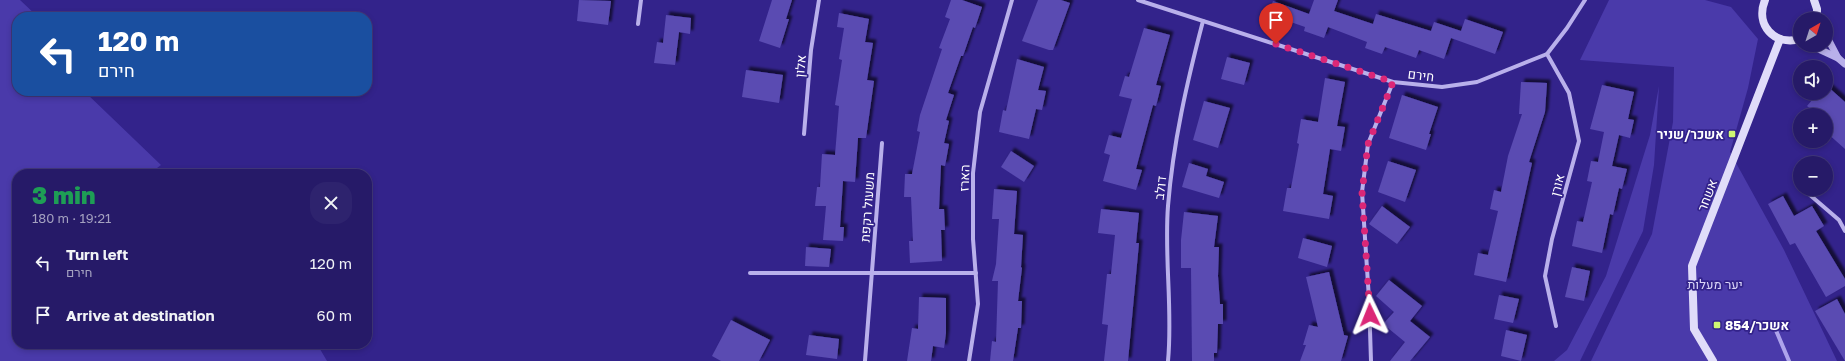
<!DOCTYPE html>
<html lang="en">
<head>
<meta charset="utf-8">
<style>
	:root { --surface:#261a68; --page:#2e236e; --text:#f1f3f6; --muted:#a4a1c0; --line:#42387c }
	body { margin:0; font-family:"Golos Text",Heebo,sans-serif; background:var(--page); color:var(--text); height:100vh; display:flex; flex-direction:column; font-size:15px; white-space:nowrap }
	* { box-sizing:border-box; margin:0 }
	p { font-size:13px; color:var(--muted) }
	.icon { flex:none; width:22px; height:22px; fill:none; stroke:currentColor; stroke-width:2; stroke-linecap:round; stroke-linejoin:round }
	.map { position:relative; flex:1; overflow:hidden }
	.sheet { position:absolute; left:12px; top:169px; width:360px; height:180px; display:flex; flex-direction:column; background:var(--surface); border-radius:16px; box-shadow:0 2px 6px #0003,0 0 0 1px var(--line) }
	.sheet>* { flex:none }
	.hud { position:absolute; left:12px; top:12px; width:360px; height:84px; border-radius:16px; box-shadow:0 2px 6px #0003,0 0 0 1px var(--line); background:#1a4fa0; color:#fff; overflow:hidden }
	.needle { width:26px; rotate:39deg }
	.controls { position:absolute; left:1793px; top:12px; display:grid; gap:8px }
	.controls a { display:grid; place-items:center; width:40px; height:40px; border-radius:50%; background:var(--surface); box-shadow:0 2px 6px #0003,0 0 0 1px var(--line); font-size:20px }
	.pin { position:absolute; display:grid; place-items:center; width:34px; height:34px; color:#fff; margin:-41px -17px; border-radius:50% 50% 50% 0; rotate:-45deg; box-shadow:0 0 4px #0007 }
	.pin .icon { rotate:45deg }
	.me { position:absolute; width:44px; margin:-22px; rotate:358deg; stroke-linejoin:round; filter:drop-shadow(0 0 3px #0008) }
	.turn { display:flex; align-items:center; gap:14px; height:84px; padding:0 20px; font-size:18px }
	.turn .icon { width:52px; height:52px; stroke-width:2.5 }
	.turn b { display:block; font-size:28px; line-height:34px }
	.round { display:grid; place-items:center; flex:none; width:42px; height:42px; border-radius:16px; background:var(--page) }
	.overview { display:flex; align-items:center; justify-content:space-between; height:68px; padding:0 20px }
	h1 { font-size:24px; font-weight:800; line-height:30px; color:#1e9e55 }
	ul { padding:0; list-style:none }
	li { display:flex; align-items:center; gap:12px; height:52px; padding:0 20px }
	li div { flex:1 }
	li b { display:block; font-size:15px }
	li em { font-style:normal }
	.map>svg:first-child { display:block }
</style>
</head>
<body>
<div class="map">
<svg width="1845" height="361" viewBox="0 0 1845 361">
	<defs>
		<filter id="shadow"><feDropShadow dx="3.5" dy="-3.5" stdDeviation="1" flood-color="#0009"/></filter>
	</defs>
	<rect width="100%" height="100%" fill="#33238b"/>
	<g fill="#4a3aaa">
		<polygon points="0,0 20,0 38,17 17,17 17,91 84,91 161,165 149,174 17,174 17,344 317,344 327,361 0,361"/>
		<polygon points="1609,0 1705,0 1731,7 1758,39 1748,88 1730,152 1784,250 1837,361 1591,361 1652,234 1673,122 1674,67 1580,60"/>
		<polygon points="1659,86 1654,165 1643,231 1580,361 1554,361 1567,350 1606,276 1650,135"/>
	</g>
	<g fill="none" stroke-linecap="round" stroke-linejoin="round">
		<polyline stroke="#aea4ec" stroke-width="4" points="1775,328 1789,361"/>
	</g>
	<g fill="#5a4bb2" filter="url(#shadow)">
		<polygon points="579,0 611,1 608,25 577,21"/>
		<polygon points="772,0 792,0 786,19 789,19 780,48 759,41"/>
		<polygon points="951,0 962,0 982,7 975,28 973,27 963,56 961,56 948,93 954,95 946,120 949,121 944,143 949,144 945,166 941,165 939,209 944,209 945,230 941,230 942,261 910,263 909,241 913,241 911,197 904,197 905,174 912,174 920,132 917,131 920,115 942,49 939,48 950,19 945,17"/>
		<polygon points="1038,0 1061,0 1070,3 1053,50 1049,50 1022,41"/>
		<polygon points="1314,0 1338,0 1334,11 1373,24 1376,14 1431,31 1434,22 1461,31 1465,19 1503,32 1495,54 1451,38 1444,59 1419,50 1416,58 1385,47 1382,54 1365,48 1367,42 1328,27 1324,38 1304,31 1305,27 1268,14 1273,1 1309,14"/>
		<polygon points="839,13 869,19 865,42 873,43 867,80 874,81 866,138 858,138 855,182 843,181 840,227 844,227 843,241 823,240 826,206 815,206 817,187 820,187 822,154 835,155 839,106 835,105 842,60 839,59 844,28 837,27"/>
		<polygon points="666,15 691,18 690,34 679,32 675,65 654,63 657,42 663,43"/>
		<polygon points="1144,28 1170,35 1156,85 1161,86 1156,106 1153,105 1136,169 1142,170 1136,190 1103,181 1110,155 1104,153 1109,135 1121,138 1132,99 1119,96 1125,76 1129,77"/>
		<polygon points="1227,57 1250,63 1244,85 1221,79"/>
		<polygon points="1017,59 1044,67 1038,90 1046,91 1042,110 1036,109 1029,139 999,132 1003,110 1006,111"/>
		<polygon points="746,70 783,75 779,103 742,97"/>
		<polygon points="1325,78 1345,82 1337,126 1345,127 1341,151 1330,149 1323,194 1333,196 1329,219 1283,211 1287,188 1291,188 1299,144 1297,143 1301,119 1318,122"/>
		<polygon points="1521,82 1547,83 1545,112 1529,162 1532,163 1506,282 1474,275 1478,253 1488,255 1498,211 1490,209 1494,190 1501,192 1508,156 1522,114 1519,114"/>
		<polygon points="1602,85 1634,92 1628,119 1634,120 1630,138 1619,135 1612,166 1627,169 1622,189 1619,188 1613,215 1610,214 1602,253 1572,246 1577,221 1583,222 1592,182 1587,181 1591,161 1598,162 1604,132 1590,129"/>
		<polygon points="1826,85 1845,102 1845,149 1826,132 1826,115 1818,115 1807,106 1818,93 1826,93"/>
		<polygon points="1402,95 1438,107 1429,134 1431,134 1426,150 1389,138"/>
		<polygon points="1204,101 1230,108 1218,148 1193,140"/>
		<polygon points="1011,151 1034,166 1024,182 1001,167"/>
		<polygon points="1388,161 1416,170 1405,202 1378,192"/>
		<polygon points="1189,163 1208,169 1206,176 1224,182 1219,198 1182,187"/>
		<polygon points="994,189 1017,191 1014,234 1023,235 1021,267 1022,268 1018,301 1022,301 1021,328 1018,328 1013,361 990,361 992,341 996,342 998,281 992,281 996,264 999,219 992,219"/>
		<polygon points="1783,196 1794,216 1812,206 1824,226 1816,231 1845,279 1845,286 1826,297 1795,243 1790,245 1768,204"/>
		<polygon points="1382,206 1410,227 1397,244 1369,224"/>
		<polygon points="1101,209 1139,213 1136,243 1139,243 1128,361 1104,361 1108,325 1102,324 1107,274 1111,274 1115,235 1098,233"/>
		<polygon points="1184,212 1218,216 1214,247 1219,247 1218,276 1220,304 1223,304 1223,324 1218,324 1217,353 1214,353 1214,361 1192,361 1191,268 1181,268 1181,240"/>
		<polygon points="1303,238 1332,246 1327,267 1298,258"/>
		<polygon points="806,247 831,249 829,267 805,266"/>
		<polygon points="1572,267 1590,271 1584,301 1565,297"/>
		<polygon points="1329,272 1344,335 1348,336 1341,361 1300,361 1306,345 1303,345 1309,325 1318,327 1306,277"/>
		<polygon points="1389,280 1422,306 1410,321 1430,337 1410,361 1390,361 1405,342 1383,324 1394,312 1376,296"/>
		<polygon points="1499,295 1519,299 1513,323 1494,319"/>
		<polygon points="919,297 946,298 946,333 944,348 933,346 931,361 907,361 912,328 918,329"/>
		<polygon points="1837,299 1845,314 1845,361 1815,311"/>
		<polygon points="731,320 770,340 759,361 721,361 712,356"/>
		<polygon points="1506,330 1527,335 1521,361 1501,356"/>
		<polygon points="809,335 839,339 837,359 806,355"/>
	</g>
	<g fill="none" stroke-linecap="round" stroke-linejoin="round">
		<g stroke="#b9b0eb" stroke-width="4">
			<polyline points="1138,0 1393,82 1442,87 1477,82 1547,54 1567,28 1585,0"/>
			<polyline points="638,24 641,0"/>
			<polyline points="1547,54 1569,93 1579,141 1552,239 1545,276 1556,326"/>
			<polyline points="804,134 811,50 819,0"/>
			<polyline points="1803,189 1839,220 1845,231"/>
			<polyline points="750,273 976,273"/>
			<polyline points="865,361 882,143"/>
			<polyline points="969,361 978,304 973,239 973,173 980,112 1012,0"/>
			<path d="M 1168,361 C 1173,310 1164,257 1168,206 C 1173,143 1187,82 1203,21"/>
			<polyline points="1371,361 1369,299 1362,192 1368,144 1393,82"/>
		</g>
		<g stroke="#b9b0eb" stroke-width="7">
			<polyline points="1826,35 1838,58"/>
			<polyline points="1810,45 1838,58 1845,64"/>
		</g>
		<g stroke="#e0dcf9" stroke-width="8">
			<path d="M 1765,0 C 1755,25 1774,46 1800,39"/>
			<polyline points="1814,0 1817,9 1817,19"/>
			<polyline points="1713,361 1694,329 1692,266 1780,39"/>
		</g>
	</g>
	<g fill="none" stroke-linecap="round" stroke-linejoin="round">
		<polyline stroke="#db2777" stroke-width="7" stroke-dasharray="0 12.6" points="1276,44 1393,82 1368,144 1362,192 1370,315"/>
	</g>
	<g fill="#cef673" stroke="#33238b" stroke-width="1.5">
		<rect x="1728" y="130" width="8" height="8" rx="2"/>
		<rect x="1713" y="321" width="8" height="8" rx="2"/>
	</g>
	<g text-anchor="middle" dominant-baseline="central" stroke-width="3.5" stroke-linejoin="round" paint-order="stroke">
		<g font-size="13" fill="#fff" stroke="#33238b">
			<text transform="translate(800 66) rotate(-85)">אלון</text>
			<text transform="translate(1421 75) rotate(7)">חירם</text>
			<text transform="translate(964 178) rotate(-88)">הארז</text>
			<text transform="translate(1557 185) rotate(-75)">אורן</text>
			<text transform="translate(1160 188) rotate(-83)">דולב</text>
			<text transform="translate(1707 195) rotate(-69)">אשחר</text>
			<text transform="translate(867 207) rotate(-86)">משעול רקפת</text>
		</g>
		<g font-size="13" font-weight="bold" fill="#fff" stroke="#33238b" text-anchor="end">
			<text x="1724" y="134">אשכר/שניר</text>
			<text x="1725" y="325" text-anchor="start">אשכר/854</text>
		</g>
		<g font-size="13" fill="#dad5f8" stroke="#33238b">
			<text x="1715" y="284">יער מעלות</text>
		</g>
	</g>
</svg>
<div class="controls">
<a><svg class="needle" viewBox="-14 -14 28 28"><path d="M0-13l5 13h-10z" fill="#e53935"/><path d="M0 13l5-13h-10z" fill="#a4a1c0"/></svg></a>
<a><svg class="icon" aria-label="sound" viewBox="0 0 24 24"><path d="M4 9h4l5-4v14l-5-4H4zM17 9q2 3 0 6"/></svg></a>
<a>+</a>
<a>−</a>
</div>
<div class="pin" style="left:1276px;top:44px;background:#d93025"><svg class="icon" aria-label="arrive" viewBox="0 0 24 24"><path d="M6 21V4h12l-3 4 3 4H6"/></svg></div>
<svg class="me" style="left:1370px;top:315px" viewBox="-20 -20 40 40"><path d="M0-17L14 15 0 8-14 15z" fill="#db2777" stroke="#fff" stroke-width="4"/></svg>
<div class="hud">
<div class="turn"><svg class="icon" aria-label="left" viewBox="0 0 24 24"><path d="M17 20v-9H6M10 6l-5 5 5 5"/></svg><div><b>120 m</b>חירם</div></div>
</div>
<section class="sheet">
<div class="overview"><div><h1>3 min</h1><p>180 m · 19:21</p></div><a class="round"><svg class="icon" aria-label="close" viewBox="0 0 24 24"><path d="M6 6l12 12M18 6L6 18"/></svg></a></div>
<ul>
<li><svg class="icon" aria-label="left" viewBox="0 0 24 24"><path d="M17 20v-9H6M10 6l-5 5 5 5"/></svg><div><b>Turn left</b><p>חירם</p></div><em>120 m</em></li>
<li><svg class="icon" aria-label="arrive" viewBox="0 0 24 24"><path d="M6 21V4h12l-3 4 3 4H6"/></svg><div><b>Arrive at destination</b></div><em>60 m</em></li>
</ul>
</section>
</div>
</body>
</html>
